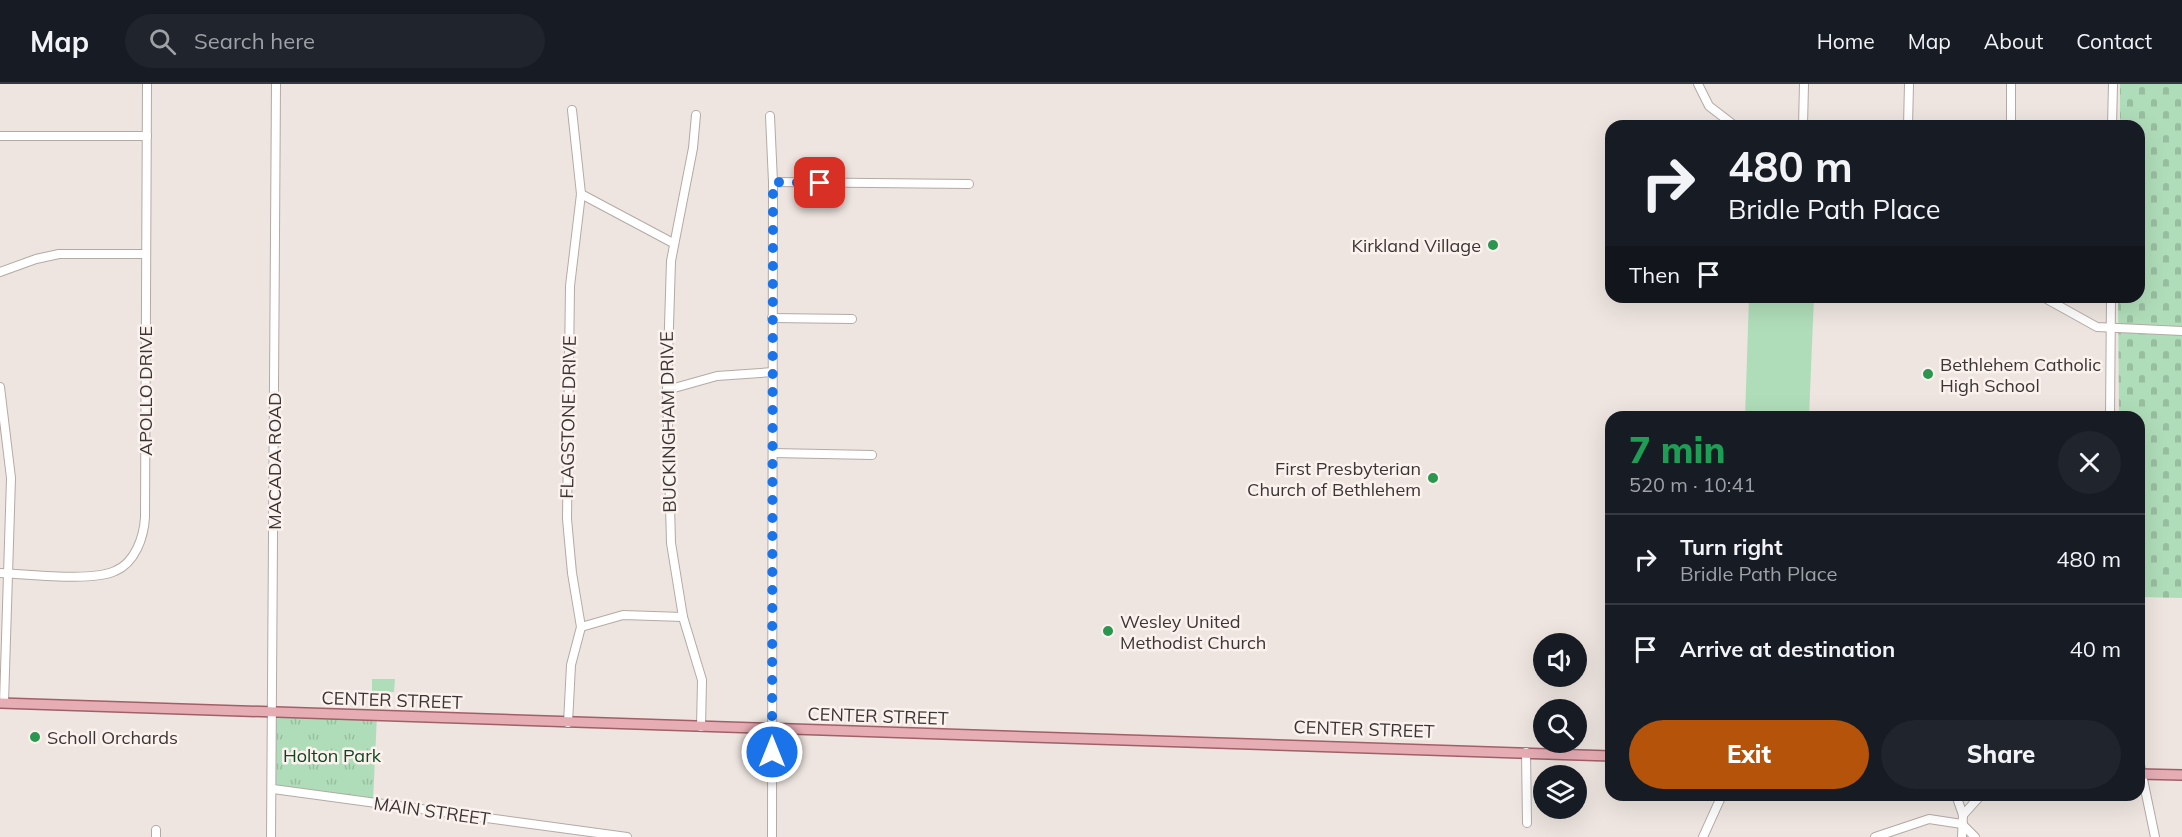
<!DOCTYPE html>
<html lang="en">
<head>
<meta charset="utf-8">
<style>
	:root { --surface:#171b24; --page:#20242c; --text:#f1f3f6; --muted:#9ea1a6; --line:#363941; --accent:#b45309 }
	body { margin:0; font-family:Mulish,sans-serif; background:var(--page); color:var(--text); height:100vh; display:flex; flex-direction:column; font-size:22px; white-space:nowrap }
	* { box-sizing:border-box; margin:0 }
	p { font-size:20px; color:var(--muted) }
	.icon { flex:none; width:33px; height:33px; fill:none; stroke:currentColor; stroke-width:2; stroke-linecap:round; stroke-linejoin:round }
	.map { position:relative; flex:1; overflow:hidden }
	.details { position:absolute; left:1605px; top:327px; width:540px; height:390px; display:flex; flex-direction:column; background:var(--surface); border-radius:18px; box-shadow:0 6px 24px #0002 }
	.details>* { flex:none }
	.top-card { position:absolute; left:1605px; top:36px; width:540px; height:183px; border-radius:18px; box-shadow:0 6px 24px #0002; background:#171b24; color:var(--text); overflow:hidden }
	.buttons { position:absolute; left:1533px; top:549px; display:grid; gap:12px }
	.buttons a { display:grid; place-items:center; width:54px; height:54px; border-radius:50%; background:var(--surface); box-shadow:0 6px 24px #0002; font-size:30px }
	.pin { position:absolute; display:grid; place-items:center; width:51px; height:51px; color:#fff; margin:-26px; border-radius:12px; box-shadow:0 3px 9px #0006 }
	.me { position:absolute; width:66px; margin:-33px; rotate:0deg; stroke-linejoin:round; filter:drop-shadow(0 0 4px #0008) }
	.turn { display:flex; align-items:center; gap:21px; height:126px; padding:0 24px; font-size:27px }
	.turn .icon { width:78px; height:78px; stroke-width:2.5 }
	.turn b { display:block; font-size:42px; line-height:51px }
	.then { display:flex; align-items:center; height:57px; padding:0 24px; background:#0003; gap:12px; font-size:22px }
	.round { display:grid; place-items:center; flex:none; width:63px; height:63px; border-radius:32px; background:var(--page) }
	.head { display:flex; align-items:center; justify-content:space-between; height:102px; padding:0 24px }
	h1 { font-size:36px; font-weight:800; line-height:45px; color:#1e9e55 }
	.cta { display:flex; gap:12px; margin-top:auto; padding:12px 24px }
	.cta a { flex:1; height:69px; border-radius:36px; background:var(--accent); color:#fff; font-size:24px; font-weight:800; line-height:69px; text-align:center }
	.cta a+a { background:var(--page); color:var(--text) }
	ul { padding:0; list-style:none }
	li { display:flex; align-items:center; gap:18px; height:90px; padding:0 24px; border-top:2px solid var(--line) }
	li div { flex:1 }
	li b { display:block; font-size:22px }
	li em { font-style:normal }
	header { display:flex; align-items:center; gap:36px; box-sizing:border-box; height:84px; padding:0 30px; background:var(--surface); border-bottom:2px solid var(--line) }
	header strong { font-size:28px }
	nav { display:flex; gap:33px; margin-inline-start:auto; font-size:21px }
	.search { width:420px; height:54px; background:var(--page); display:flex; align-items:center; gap:15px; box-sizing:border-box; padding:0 21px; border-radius:33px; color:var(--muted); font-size:22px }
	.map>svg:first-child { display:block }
</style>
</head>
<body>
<header>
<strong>Map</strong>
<div class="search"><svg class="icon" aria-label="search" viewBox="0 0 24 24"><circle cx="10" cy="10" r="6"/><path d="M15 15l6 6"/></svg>Search here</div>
<nav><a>Home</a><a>Map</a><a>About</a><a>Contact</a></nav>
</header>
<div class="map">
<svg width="2182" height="753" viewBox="0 0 2182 753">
	<defs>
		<pattern id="grass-tufts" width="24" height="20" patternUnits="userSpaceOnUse" patternTransform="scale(1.5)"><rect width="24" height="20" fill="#b0ddb9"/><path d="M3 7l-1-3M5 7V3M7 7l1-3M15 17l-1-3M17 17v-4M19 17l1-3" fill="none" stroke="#98bea0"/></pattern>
		<pattern id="cemetery-stones" width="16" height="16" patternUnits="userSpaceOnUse" patternTransform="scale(1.5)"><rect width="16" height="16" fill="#b0ddb9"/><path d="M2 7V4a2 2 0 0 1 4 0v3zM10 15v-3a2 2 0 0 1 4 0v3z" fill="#98bea0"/></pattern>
	</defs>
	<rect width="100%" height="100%" fill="#eee5e0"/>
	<polygon fill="url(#grass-tufts)" points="272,629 377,631 373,718 273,705"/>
	<polygon fill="url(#cemetery-stones)" points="2120,0 2182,0 2182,514 2139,513 2139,333 2119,333 2118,213 2139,213 2139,42 2120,42"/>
	<g fill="#b0ddb9">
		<polygon points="1749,213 1814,213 1809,333 1745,333"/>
		<polygon points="372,595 395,595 394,608 372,607"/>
	</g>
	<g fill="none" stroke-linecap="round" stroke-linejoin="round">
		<g stroke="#b3aaa6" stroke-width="10">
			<g id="minor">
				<polyline points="1698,0 1709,22 1735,42"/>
				<polyline points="696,31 693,64 671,177 667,306 671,459 683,533 702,596 701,643"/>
				<polyline points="770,32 773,98 772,753"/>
				<polyline points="1803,42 1804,0"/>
				<polyline points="1908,42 1909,0"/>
				<polyline points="2011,42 2011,0"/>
				<polyline points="2112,42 2113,0"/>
				<polyline points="0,52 147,52"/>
				<polyline points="773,98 969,100"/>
				<polyline points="581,110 673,159"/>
				<polyline points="0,188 36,175 59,170 146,170"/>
				<polyline points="2043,213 2097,243 2182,247"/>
				<polyline points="772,234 852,235"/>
				<polyline points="0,303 11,394 4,619"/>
				<polyline points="667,306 717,292 773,288"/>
				<polyline points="2110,333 2111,213"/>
				<polyline points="773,369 872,371"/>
				<path d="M 0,489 C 29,490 91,498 115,487 C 135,479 144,453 145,433 L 147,0"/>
				<polyline points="581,543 623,531 683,533"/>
				<polyline points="568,639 571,581 581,543 572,489 567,435 570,202 581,110 572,26"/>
				<polyline points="1526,668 1527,739"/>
				<polyline points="2139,676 2155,753"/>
				<polyline points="273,705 627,753"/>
				<polyline points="1956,711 1963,731 1962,753"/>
				<polyline points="1963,731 1981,711"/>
				<polyline points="156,753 156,746"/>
				<polyline points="271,753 276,0"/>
				<polyline points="1703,753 1722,711"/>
				<polyline points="1875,753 1929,735 1962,740 1975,753"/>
			</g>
		</g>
		<g stroke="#a06068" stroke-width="12">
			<g id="major">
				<polyline points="0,619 1611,672"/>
				<polyline points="2139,690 2182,691"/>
			</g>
		</g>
		<use href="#minor" stroke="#fff" stroke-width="8"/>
		<use href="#major" stroke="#e7adb5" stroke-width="9"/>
	</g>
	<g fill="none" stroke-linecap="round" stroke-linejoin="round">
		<polyline stroke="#1a73e8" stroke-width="10" stroke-dasharray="0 18" points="772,668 773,98 820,99"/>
	</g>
	<g fill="#2a964f" stroke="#fbf2ee" stroke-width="2">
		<circle cx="1493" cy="161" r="6"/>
		<circle cx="1928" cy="290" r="6"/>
		<circle cx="1433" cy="394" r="6"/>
		<circle cx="1108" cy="547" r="6"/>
		<circle cx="35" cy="653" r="6"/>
	</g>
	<g text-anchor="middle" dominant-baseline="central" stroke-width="5" stroke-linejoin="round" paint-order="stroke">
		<g font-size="18" fill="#3a3635" stroke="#fbf2ee" text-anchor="start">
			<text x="1481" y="161" text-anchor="end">Kirkland Village</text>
			<text x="1940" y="280">Bethlehem Catholic<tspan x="1940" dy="21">High School</tspan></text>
			<text x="1421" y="384" text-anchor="end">First Presbyterian<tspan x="1421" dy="21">Church of Bethlehem</tspan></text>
			<text x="1120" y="537">Wesley United<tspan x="1120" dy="21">Methodist Church</tspan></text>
			<text x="47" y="653">Scholl Orchards</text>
		</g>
		<g font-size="18" fill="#3a3635" stroke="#fbf2ee">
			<text transform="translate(145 307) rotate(-90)">APOLLO DRIVE</text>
			<text transform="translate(568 333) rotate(-89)">FLAGSTONE DRIVE</text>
			<text transform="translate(668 338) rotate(-91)">BUCKINGHAM DRIVE</text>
			<text transform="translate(274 377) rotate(-90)">MACADA ROAD</text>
			<text transform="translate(392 616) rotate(2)">CENTER STREET</text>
			<text transform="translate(878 632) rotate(2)">CENTER STREET</text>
			<text transform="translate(1364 645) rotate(2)">CENTER STREET</text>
			<text transform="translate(432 727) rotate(8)">MAIN STREET</text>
		</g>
		<g font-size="18" fill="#0f4522" stroke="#fbf2ee">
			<text x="332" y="671">Holton Park</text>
		</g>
	</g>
</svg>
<div class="buttons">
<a><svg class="icon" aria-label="sound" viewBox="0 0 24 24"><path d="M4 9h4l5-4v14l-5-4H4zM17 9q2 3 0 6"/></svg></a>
<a><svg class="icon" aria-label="search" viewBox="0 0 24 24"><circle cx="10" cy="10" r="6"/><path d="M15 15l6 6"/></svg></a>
<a><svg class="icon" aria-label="layers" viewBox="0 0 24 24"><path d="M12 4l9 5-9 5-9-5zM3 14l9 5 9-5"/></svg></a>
</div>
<div class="pin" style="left:820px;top:99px;background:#d93025"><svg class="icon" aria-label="arrive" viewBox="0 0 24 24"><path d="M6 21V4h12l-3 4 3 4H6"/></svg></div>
<svg class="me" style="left:772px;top:668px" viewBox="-20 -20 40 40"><circle r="17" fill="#1a73e8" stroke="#fff" stroke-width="3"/><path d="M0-11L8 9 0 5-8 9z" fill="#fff"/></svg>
<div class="top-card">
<div class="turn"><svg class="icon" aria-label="right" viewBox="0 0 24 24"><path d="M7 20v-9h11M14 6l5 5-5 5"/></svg><div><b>480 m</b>Bridle Path Place</div></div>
<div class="then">Then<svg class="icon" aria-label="arrive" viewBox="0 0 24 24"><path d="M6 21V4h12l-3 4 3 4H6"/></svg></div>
</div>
<section class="details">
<div class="head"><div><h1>7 min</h1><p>520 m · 10:41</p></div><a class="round"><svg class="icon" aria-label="close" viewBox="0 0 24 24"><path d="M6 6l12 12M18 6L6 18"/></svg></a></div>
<ul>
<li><svg class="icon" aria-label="right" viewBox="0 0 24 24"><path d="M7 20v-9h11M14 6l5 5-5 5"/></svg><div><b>Turn right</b><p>Bridle Path Place</p></div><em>480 m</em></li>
<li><svg class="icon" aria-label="arrive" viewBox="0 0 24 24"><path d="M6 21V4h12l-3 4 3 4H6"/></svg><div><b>Arrive at destination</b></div><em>40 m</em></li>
</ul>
<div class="cta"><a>Exit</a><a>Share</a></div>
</section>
</div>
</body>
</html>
